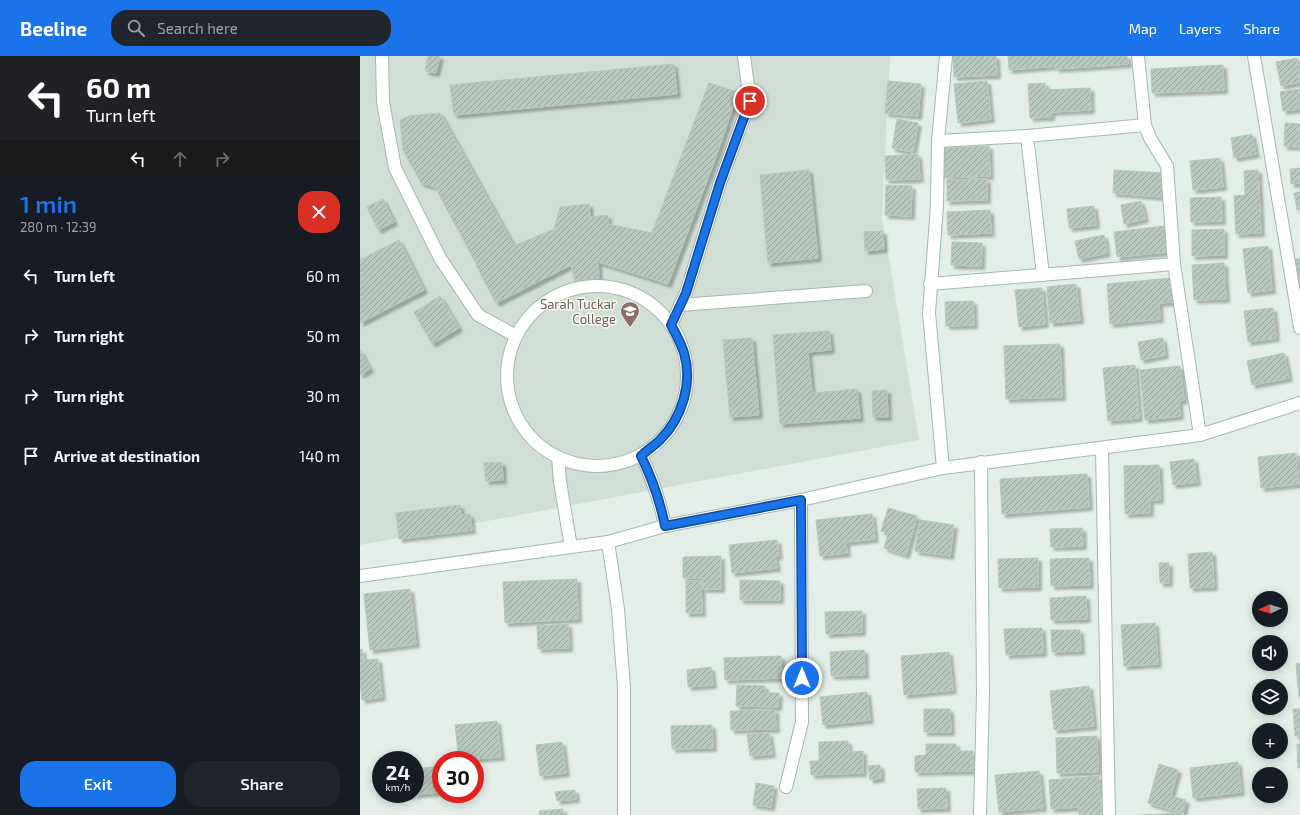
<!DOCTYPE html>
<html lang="en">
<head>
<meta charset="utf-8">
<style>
	:root { --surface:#171b24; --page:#20242c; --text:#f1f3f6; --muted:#9ea1a6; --accent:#1a73e8 }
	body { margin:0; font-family:"Exo 2",sans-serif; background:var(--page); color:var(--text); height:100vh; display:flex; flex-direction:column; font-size:15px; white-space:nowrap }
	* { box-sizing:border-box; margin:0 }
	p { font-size:13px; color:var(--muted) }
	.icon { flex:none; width:22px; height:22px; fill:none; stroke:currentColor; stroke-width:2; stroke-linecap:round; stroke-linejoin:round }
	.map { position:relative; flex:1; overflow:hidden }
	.details { display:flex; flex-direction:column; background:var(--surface); width:360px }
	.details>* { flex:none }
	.guide { background:#202124; color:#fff; overflow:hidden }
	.needle { width:26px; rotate:266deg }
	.tools { position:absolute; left:892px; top:535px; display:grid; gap:8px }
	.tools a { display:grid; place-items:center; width:36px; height:36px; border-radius:50%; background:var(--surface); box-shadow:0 2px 10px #0003; font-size:20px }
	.speed { position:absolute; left:12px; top:695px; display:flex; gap:8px; font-size:20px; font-weight:700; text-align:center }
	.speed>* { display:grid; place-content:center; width:52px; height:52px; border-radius:50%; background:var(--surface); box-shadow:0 2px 10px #0003; line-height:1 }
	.speed small { font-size:10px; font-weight:400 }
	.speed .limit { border:6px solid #d22; background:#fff; color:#111 }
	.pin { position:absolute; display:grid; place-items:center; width:34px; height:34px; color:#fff; margin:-17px; border:2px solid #fff; border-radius:50%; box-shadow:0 1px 4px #0007 }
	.me { position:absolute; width:44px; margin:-22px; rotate:0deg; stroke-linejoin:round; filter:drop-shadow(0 0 3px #0008) }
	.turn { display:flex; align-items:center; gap:14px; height:84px; padding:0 20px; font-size:18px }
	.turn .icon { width:52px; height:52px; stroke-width:2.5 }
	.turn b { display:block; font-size:28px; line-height:34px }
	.lanes { display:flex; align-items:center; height:38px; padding:0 20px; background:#0003; justify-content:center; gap:20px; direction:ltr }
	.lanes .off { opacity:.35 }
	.round { display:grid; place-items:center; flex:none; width:42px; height:42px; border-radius:16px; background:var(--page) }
	.overview { display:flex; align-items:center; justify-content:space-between; height:68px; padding:0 20px }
	h1 { font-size:24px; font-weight:600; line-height:30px; color:var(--accent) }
	.primary-button { display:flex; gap:8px; margin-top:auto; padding:8px 20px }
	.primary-button a { flex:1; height:46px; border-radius:16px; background:var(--accent); color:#fff; font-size:16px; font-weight:600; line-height:46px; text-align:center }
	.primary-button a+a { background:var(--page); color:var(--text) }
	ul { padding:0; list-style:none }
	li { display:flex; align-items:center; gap:12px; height:60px; padding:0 20px }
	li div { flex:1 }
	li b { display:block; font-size:15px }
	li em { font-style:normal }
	header { display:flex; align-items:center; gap:24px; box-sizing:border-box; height:56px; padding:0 20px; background:var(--accent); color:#fff }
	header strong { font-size:19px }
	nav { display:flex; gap:22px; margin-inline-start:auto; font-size:14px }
	.search { width:280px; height:36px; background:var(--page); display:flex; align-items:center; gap:10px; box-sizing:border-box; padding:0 14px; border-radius:16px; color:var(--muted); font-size:15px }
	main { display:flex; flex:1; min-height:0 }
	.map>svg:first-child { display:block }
</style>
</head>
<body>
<header>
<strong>Beeline</strong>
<div class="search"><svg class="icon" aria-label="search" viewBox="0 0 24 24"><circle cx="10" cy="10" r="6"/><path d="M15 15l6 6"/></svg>Search here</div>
<nav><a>Map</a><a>Layers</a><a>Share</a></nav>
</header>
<main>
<section class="details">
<div class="guide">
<div class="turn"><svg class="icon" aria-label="left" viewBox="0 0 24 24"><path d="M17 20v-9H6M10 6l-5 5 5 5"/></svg><div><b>60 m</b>Turn left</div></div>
<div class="lanes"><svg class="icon" aria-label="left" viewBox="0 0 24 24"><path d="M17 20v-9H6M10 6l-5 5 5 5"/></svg><svg class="icon off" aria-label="ahead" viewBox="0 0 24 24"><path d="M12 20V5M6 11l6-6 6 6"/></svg><svg class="icon off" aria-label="right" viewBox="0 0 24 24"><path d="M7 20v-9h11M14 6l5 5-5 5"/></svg></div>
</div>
<div class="overview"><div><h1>1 min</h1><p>280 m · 12:39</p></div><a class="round" style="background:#d93025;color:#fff"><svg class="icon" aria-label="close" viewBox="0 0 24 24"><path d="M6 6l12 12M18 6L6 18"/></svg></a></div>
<ul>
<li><svg class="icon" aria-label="left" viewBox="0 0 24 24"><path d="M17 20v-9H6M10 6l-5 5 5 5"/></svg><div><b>Turn left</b></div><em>60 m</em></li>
<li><svg class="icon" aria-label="right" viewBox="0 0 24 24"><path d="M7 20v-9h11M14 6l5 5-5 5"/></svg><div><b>Turn right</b></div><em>50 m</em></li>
<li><svg class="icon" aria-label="right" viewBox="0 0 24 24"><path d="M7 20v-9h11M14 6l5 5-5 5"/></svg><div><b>Turn right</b></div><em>30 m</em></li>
<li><svg class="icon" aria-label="arrive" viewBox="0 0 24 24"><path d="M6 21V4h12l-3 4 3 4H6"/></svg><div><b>Arrive at destination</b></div><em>140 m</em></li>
</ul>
<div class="primary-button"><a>Exit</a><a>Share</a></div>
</section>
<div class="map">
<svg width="940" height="759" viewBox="0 0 940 759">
	<defs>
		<pattern id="building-hatch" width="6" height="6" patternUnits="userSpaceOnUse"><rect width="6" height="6" fill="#b8c9c0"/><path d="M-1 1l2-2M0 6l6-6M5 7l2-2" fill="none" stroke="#95a59d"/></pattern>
		<filter id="shadow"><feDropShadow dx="3.5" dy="3.5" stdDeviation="1" flood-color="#0004"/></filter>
	</defs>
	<rect width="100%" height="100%" fill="#e3eee8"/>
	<polygon fill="#d1ded6" points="0,0 530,0 522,160 559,384 0,489"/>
	<g fill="url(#building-hatch)" stroke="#b5c8be" filter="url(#shadow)">
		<polygon points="68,0 80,0 76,17 65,15"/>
		<polygon points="593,0 636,0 637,19 594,21"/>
		<polygon points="648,0 767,0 768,8 696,13 696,10 649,14"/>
		<polygon points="938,2 940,26 921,30 916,6"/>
		<polygon points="314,8 317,38 94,59 90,29"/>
		<polygon points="863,9 864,34 792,37 791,13"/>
		<polygon points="528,25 561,28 558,60 525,57"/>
		<polygon points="627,25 631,63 598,67 594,28"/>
		<polygon points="349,27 378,36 356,101 308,228 238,206 239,222 215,226 211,209 136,247 117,211 117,209 75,131 61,127 43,94 40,64 49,60 80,57 154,190 194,173 200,151 229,148 230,161 248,159 248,168 292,177"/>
		<polygon points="685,27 685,34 730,32 731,54 691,56 691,61 670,62 668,28"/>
		<polygon points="940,33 940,53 923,55 920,36"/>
		<polygon points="537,63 558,67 553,96 532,92"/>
		<polygon points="925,67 940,68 940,91 924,90"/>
		<polygon points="892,78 896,98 874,102 871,82"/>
		<polygon points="629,90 630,120 584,122 583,92"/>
		<polygon points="558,98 560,123 526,124 525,100"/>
		<polygon points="860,102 863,131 833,134 830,105"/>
		<polygon points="940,112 940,127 931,128 930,113"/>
		<polygon points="449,114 458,202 408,207 400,119"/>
		<polygon points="754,114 804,117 802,141 753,137"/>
		<polygon points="898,114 901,177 876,178 874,140 885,139 884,115"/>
		<polygon points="627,123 627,144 587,145 587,124"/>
		<polygon points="526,129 552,130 551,160 525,159"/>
		<polygon points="940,136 940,153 937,154 934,137"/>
		<polygon points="861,141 862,165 831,166 830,142"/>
		<polygon points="23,143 34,166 18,174 7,151"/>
		<polygon points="781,145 785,163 764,168 761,149"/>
		<polygon points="734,150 736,169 709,172 707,153"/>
		<polygon points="630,154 631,177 588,179 587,156"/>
		<polygon points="804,170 807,196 757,201 754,176"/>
		<polygon points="864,173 864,199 832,200 832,174"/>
		<polygon points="523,175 524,193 505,195 504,176"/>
		<polygon points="744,179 747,197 719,203 715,185"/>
		<polygon points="39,184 64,234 0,267 0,204"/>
		<polygon points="592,186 622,187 621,210 591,209"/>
		<polygon points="908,190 912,234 888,237 883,193"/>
		<polygon points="935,203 940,203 940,227 937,227"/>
		<polygon points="864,207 866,243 834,244 832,209"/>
		<polygon points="811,222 813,246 799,247 800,263 750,268 747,228"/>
		<polygon points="716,228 720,264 690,267 687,231"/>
		<polygon points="682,232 685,268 659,271 655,234"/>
		<polygon points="80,240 99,272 72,288 54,256"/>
		<polygon points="613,245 614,269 586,270 585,246"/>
		<polygon points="913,252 916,282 888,286 884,255"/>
		<polygon points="469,275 471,294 448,296 452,337 497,333 500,362 420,368 413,279"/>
		<polygon points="392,282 399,359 370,361 363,284"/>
		<polygon points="803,282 805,299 781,304 778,286"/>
		<polygon points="700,288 702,341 646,343 644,290"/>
		<polygon points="0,294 10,313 0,319"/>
		<polygon points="924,297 929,322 892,329 887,305"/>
		<polygon points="775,309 779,362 748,365 743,312"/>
		<polygon points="820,310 824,344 819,345 820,360 785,364 780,314"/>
		<polygon points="527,334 528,361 513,361 512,335"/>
		<polygon points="936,397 939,428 901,432 898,401"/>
		<polygon points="834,403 837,426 813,429 810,406"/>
		<polygon points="142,406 143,424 126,425 124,407"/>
		<polygon points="799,409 800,444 790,444 790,457 765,458 764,410"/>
		<polygon points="727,418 729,451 642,458 640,423"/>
		<polygon points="100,449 101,459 110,458 112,474 39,483 36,457"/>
		<polygon points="528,452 557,460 546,499 524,492 528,477 521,475"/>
		<polygon points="512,458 515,483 486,486 487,497 460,500 456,464"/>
		<polygon points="560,464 594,469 590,500 555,495"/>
		<polygon points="722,472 723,490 691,491 690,473"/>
		<polygon points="417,484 419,500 415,500 417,512 372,517 369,489"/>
		<polygon points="852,496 854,531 830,532 828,498"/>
		<polygon points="361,500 361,533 343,533 343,522 323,522 323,501"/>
		<polygon points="678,502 678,531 639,532 638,503"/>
		<polygon points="729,502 730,529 691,530 690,503"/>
		<polygon points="799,507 809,507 809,527 800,527"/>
		<polygon points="217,523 218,563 145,567 143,526"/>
		<polygon points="380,524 420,525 420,544 380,544"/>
		<polygon points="326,525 341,525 342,557 326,557"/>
		<polygon points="50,533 56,588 10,594 4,538"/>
		<polygon points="726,540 727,563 691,564 690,542"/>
		<polygon points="502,555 502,576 466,578 465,556"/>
		<polygon points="795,567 798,608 764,610 761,569"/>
		<polygon points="208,568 209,592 178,593 177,570"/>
		<polygon points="682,572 683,597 646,599 644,573"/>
		<polygon points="691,574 720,574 721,595 692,596"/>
		<polygon points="2,593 3,604 18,603 22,641 2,644 0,626 0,594"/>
		<polygon points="504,594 505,619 471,620 470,596"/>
		<polygon points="589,596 593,634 544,639 541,600"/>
		<polygon points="421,600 422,622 365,624 364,602"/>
		<polygon points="940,607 940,641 939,641 936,608"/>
		<polygon points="351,611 353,629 328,631 327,614"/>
		<polygon points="377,629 405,630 405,637 419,637 418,651 376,650"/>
		<polygon points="729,630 734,670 694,674 690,635"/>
		<polygon points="507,636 510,664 463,669 460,641"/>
		<polygon points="564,653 590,653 591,676 564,676"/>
		<polygon points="933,653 940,653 940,680 935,680"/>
		<polygon points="415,654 416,673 371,674 370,655"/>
		<polygon points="137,665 141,701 99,704 95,669"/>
		<polygon points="352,669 353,692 312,693 311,670"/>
		<polygon points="409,677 412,698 390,700 387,679"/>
		<polygon points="737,680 738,716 697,717 696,682"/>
		<polygon points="488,685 489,696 503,695 503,717 451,719 450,705 459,705 459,686"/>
		<polygon points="202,686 206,717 180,720 176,689"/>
		<polygon points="566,688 596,688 596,695 613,695 614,715 555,716 555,700 566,699"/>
		<polygon points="937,688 940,688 940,712 938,712"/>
		<polygon points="878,706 881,736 833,742 830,712"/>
		<polygon points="799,708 818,714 811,740 826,744 823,757 788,747"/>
		<polygon points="520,709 521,722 510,724 508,710"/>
		<polygon points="81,710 81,736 38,740 38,738 55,738 55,713"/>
		<polygon points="679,715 683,752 639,756 635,719"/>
		<polygon points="739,720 742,759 719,759 719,751 691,753 689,724"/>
		<polygon points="396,727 414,730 411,751 393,749"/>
		<polygon points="586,732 587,752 558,753 557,733"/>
		<polygon points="215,734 216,743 197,745 195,736"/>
		<polygon points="203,753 203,759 180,759 179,755"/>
		<polygon points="823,757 823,759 781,759"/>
	</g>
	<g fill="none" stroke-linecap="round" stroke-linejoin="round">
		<g stroke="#a5b7ae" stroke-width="14">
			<g id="minor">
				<polyline points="22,0 23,46 35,112 80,202 118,259 156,280"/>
				<polyline points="778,0 785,69 790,82 807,110 814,208 840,379"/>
				<polyline points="894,0 940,272"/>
				<polyline points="667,80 683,219"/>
				<polyline points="578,85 667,80 785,69"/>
				<polyline points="570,228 814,208"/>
				<circle cx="237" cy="320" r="90"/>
				<polyline points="320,249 506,235"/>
				<polyline points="311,269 326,237 360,127 390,45 384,0"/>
				<polyline points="742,392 749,759"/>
				<path d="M 281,399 C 292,422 300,445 305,470"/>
				<polyline points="198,401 200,426 211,491"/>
				<polyline points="583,412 569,257 577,149 578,85 586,0"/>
				<polyline points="248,486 258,553 264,632 264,759"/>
				<polyline points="0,520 248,486 305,470 441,444 583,412 840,379 940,347"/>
				<polyline points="426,731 442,666 441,444"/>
				<polyline points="620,759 623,637 621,406"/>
			</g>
		</g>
		<use href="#minor" stroke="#fff" stroke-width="12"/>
	</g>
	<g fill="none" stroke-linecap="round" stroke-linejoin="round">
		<g stroke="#114b97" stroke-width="10">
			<path id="route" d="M 390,45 L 360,127 L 326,237 L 311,269 C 316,278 321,287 324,297 C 333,327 322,362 300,384 C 294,390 287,394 281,400 C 292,422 300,445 305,470 L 441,444 L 442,622"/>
		</g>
		<use href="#route" stroke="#1a73e8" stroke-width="7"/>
	</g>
	<defs>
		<g id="university-pin" transform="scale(1)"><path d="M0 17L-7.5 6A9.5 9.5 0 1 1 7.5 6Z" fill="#8d6e63" stroke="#f4faf6"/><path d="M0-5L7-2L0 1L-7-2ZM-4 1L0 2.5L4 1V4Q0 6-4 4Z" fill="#fff"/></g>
	</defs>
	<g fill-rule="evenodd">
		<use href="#university-pin" x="270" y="255"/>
	</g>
	<g text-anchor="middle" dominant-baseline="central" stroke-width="3" stroke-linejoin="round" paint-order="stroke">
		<g font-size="13" fill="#785e54" stroke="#f4faf6" text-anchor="end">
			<text x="256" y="248">Sarah Tuckar<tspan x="256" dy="15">College</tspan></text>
		</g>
	</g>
</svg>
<div class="tools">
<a><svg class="needle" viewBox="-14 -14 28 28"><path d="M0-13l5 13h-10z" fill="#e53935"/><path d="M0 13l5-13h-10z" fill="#9ea1a6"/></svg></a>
<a><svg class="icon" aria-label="sound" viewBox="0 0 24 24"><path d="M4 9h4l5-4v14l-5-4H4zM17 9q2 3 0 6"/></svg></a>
<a><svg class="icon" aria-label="layers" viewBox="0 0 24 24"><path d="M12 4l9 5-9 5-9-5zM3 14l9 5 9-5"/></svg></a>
<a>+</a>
<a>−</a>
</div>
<div class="speed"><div>24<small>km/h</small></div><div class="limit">30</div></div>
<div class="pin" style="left:390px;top:45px;background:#d93025"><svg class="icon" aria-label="arrive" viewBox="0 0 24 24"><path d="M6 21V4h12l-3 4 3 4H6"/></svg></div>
<svg class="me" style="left:442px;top:622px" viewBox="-20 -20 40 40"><circle r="17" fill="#1a73e8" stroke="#fff" stroke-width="3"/><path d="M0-11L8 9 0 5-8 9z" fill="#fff"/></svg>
</div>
</main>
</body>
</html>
